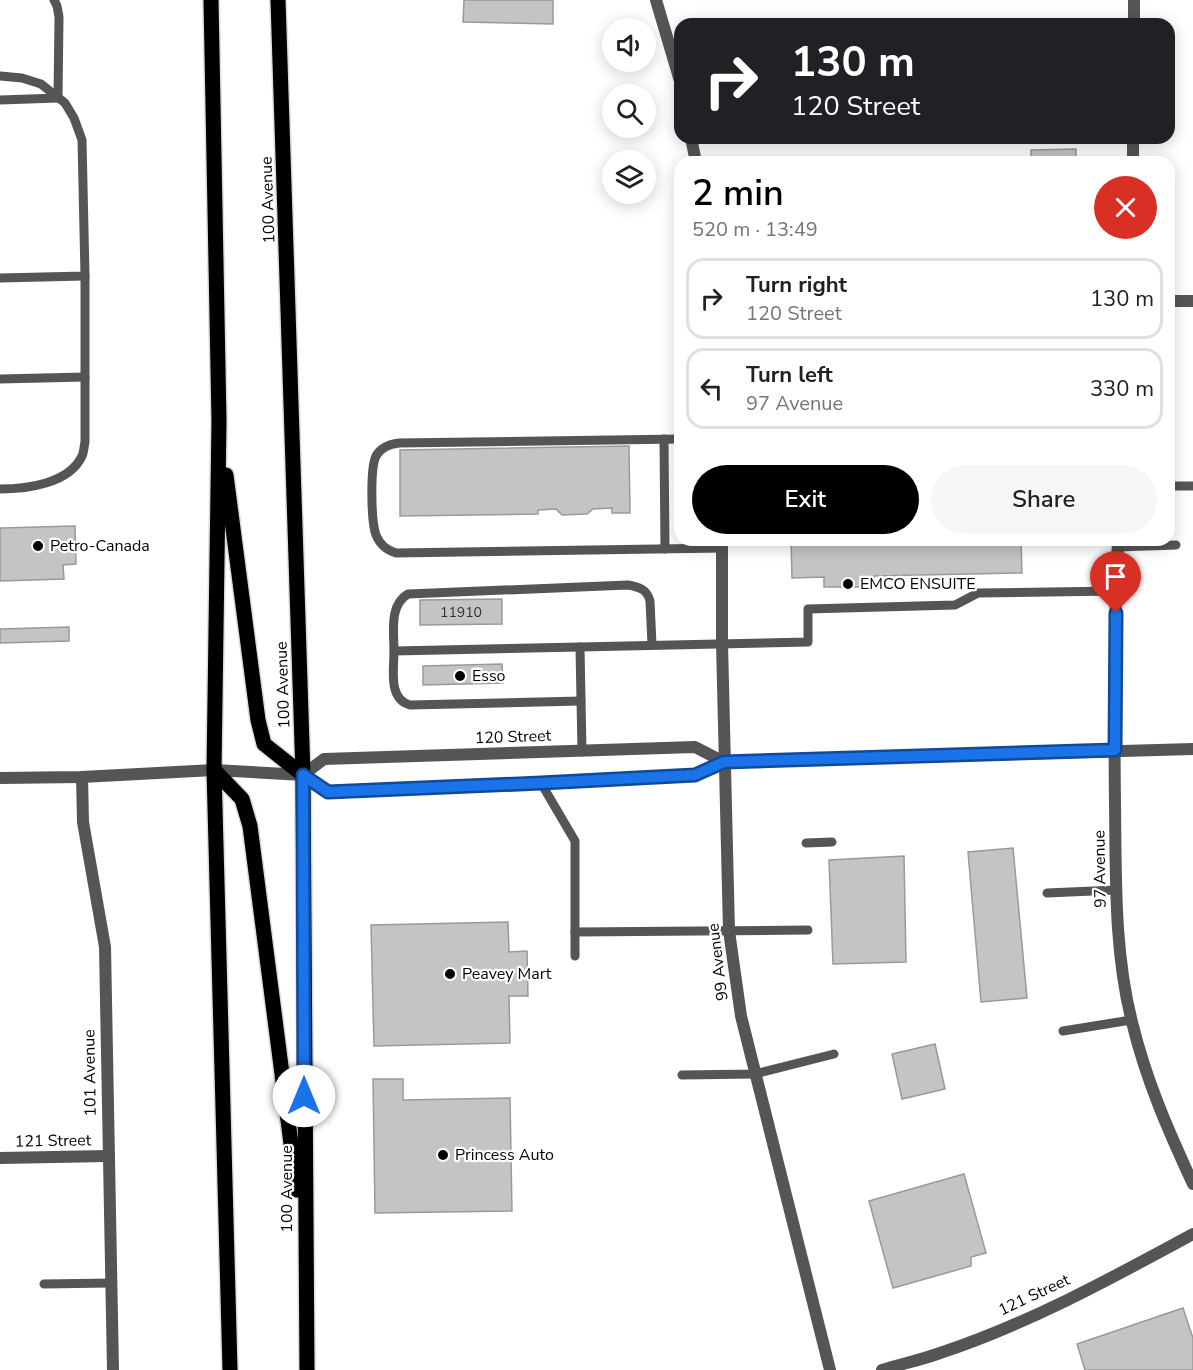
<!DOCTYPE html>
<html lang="en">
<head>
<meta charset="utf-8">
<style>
	:root { --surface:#fff; --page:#f6f6f6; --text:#202124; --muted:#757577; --line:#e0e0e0; --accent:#000 }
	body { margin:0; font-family:"Nunito Sans",sans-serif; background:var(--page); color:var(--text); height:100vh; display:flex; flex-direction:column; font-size:22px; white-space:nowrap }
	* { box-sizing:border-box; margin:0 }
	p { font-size:20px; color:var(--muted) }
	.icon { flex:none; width:33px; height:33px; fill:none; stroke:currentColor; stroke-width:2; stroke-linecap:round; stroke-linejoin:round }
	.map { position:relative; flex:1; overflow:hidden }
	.details { position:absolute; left:674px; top:156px; width:501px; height:390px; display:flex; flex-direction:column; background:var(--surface); border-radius:18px; box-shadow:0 3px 15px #0003 }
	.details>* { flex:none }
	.hud { position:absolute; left:674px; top:18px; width:501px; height:126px; border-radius:18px; box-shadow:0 3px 15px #0003; background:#202124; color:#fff; overflow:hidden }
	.fabs { position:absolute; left:602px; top:18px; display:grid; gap:12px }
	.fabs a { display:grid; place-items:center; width:54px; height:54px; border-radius:50%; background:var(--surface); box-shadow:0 3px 15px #0003; font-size:30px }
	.pin { position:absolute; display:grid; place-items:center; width:51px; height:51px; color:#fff; margin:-62px -26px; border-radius:50% 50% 50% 0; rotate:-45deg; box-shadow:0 0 6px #0007 }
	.pin .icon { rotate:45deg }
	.me { position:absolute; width:66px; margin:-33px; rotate:0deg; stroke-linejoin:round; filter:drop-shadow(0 0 4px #0008) }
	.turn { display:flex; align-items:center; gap:21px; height:126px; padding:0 18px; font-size:27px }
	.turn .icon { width:78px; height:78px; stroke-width:2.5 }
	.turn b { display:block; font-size:42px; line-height:51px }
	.round { display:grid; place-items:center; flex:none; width:63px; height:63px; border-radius:32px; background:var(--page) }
	.headline { display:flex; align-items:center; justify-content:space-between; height:102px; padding:0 18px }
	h1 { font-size:36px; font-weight:600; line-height:45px; color:var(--accent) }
	.action { display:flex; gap:12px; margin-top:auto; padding:12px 18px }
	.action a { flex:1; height:69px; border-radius:36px; background:var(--accent); color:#fff; font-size:24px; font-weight:600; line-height:69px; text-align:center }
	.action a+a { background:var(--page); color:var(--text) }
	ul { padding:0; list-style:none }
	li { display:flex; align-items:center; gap:18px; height:81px; margin:0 12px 9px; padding:0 6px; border:3px solid var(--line); border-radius:18px }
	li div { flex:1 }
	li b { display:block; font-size:22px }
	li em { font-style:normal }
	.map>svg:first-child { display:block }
</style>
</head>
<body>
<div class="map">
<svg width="1193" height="1370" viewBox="0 0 1193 1370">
	<rect width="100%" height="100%" fill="#fff"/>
	<g fill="#c4c4c4" stroke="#999" stroke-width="1.5">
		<polygon points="464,0 553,0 553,24 463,22"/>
		<polygon points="1076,149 1076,162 1031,162 1031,150"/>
		<polygon points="629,446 630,513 612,513 612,508 593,509 587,514 562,515 556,509 538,510 538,514 400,516 400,450"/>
		<polygon points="75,526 76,564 63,565 64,579 0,581 0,528"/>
		<polygon points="791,540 1021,540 1022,573 874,576 874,587 824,587 824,577 792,578"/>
		<polygon points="502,599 502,624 420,625 420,600"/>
		<polygon points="69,627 69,641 0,643 0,629"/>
		<polygon points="502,664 503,683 423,685 423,666"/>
		<polygon points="1013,848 1027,998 981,1002 968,852"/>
		<polygon points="904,856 906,962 833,964 829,860"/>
		<polygon points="508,922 509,952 527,951 528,996 509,996 510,1043 374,1046 371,925"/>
		<polygon points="935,1044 945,1089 902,1099 892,1054"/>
		<polygon points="373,1079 403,1079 403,1100 510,1098 512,1211 375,1213"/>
		<polygon points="964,1174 986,1253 971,1257 971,1266 893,1288 869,1201"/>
		<polygon points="1183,1308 1193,1338 1193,1370 1085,1370 1077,1344"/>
	</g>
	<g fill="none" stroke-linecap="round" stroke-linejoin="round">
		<g stroke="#dbdbdb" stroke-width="18">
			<g id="primary">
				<polyline points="211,0 219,421 214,770 230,1370"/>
				<polyline points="278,0 303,775 307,1370"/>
				<polyline points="226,475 258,720 264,744 303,775"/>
				<polyline points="214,770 242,799 250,826 297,1190"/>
			</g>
		</g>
		<g stroke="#555" stroke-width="9">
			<polyline points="0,76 22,78 41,84 65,103 74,118 82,140 85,276 0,278"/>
			<polyline points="0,100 58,98 59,17 57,6 54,0"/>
			<polyline points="0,379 85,377"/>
			<polyline points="664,439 665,549"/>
			<path d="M 680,439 L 399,443 C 390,444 381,447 376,456 C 370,468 371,522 376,535 C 380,545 386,550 396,553 L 722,548"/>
			<polyline points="1168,486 1193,486"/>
			<path d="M 0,489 C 26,489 69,484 82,456 C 84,452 84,446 85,442 L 85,276"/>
			<polyline points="1118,547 1176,545"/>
			<path d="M 580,647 L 394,651 C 394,670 388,699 410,705 L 581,701"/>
			<path d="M 394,651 C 394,632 389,605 408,594 L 628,585 C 639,587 647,589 650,601 L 652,645"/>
			<polyline points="582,752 580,647 808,642 808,609 955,605 978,593 1116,591"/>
			<polyline points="541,783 575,841 575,956"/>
			<polyline points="806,843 832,842"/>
			<polyline points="1047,893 1116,890"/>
			<polyline points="575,932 808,930"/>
			<polyline points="1063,1031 1131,1020"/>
			<polyline points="682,1075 755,1074 834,1054"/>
			<polyline points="44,1284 111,1283"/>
		</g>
		<g stroke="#555" stroke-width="12">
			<polyline points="1168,301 1193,301"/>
			<polyline points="82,777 83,822 105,947 113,1370"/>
			<polyline points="0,1158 108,1156"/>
			<path d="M 882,1370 C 901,1364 921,1360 940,1353 C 1028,1324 1112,1278 1193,1234"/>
		</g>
		<g stroke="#555" stroke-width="12">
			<polyline points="656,0 680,81"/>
			<polyline points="1134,24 1134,0"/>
			<polyline points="691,138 696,162"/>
			<polyline points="1133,162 1133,138"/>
			<polyline points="722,540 722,643 729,931 741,1016 830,1370"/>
			<path d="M 1118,540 C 1114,628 1114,716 1115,804 C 1116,877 1114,951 1132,1022 C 1146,1080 1168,1130 1193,1184"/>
			<polyline points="303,775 324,759 695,747 724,762"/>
			<polyline points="0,778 82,777 214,770 303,775 328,792 695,775 724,762 1193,749"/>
		</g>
		<use href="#primary" stroke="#000" stroke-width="15"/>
	</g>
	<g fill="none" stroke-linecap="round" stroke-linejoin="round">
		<g stroke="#114b97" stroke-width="15">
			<polyline id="route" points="304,1096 303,775 328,792 541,783 695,775 724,762 1115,750 1116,613"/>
		</g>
		<use href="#route" stroke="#1a73e8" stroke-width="10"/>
	</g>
	<g fill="#000" stroke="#fff" stroke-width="2">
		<circle cx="38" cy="546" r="6"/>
		<circle cx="848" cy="584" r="6"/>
		<circle cx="460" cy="676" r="6"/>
		<circle cx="450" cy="974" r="6"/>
		<circle cx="443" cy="1155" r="6"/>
	</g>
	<g text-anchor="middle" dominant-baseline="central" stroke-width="4.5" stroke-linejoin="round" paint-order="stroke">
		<g font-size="14" fill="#313131">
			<text x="461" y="612">11910</text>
		</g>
		<g font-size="16" fill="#000" stroke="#fff">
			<text transform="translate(268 200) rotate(-92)">100 Avenue</text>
			<text transform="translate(283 685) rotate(-92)">100 Avenue</text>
			<text transform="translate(513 737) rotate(-2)">120 Street</text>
			<text transform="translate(1100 869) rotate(-91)">97 Avenue</text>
			<text transform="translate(718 962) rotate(-97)">99 Avenue</text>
			<text transform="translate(90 1073) rotate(-91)">101 Avenue</text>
			<text transform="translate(53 1141) rotate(-1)">121 Street</text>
			<text transform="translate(287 1189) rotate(-90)">100 Avenue</text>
			<text transform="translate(1034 1295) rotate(-25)">121 Street</text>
		</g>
		<g font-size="16" fill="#000" stroke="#fff" text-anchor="start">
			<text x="50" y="546">Petro-Canada</text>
			<text x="860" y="584">EMCO ENSUITE</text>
			<text x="472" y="676">Esso</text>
			<text x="462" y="974">Peavey Mart</text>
			<text x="455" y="1155">Princess Auto</text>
		</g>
	</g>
</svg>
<div class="fabs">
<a><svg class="icon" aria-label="sound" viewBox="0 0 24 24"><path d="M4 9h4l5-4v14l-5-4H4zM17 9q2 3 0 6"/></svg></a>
<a><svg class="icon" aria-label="search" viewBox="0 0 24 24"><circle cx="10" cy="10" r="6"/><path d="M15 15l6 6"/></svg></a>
<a><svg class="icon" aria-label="layers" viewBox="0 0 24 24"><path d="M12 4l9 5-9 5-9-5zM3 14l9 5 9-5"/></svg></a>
</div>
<div class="pin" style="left:1116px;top:613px;background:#d93025"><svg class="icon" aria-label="arrive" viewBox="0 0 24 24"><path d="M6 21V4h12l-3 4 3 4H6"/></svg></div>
<svg class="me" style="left:304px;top:1096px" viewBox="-20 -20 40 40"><circle r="19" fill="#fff"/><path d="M0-13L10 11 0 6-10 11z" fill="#1a73e8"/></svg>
<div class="hud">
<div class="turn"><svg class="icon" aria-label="right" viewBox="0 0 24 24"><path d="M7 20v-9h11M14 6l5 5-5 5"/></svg><div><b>130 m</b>120 Street</div></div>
</div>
<section class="details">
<div class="headline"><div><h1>2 min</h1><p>520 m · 13:49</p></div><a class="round" style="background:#d93025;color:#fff"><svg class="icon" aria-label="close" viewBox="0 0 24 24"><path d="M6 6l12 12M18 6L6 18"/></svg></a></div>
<ul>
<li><svg class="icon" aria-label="right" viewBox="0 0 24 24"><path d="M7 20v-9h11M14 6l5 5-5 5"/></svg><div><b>Turn right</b><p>120 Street</p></div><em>130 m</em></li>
<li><svg class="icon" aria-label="left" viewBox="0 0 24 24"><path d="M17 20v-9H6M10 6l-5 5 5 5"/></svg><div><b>Turn left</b><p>97 Avenue</p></div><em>330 m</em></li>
</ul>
<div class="action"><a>Exit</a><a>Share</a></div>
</section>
</div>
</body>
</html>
